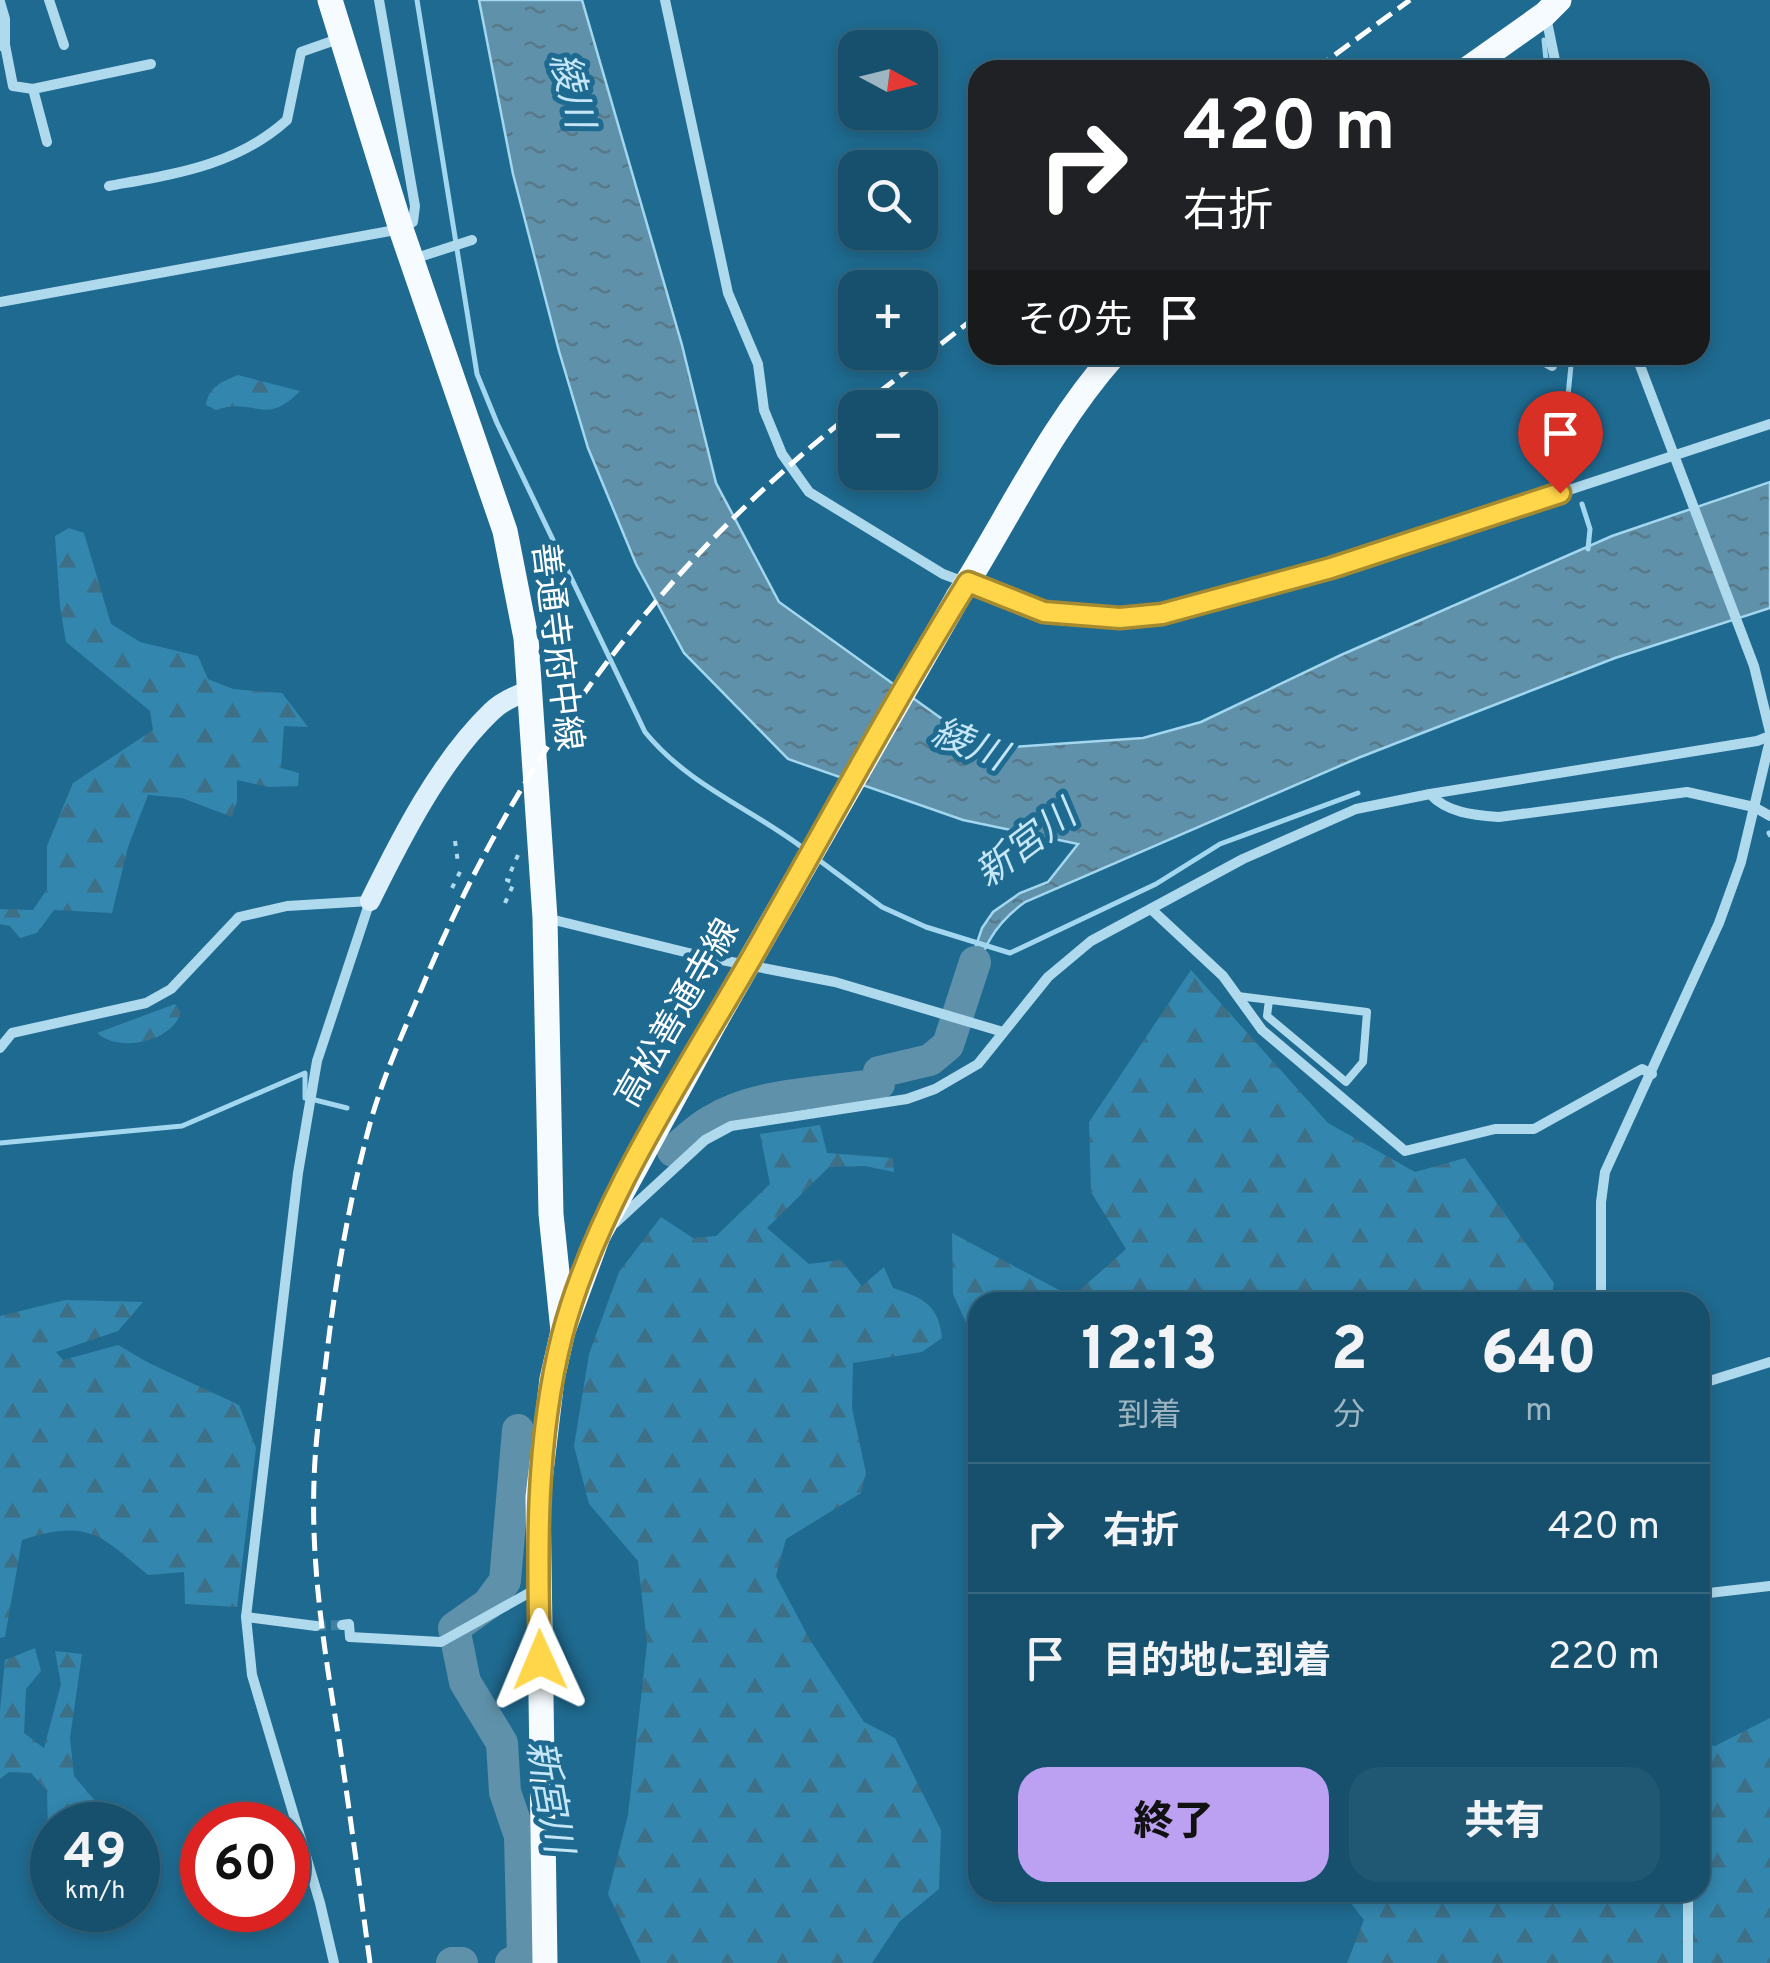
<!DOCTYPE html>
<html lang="ja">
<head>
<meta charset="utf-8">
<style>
	:root { --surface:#17506c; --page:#205772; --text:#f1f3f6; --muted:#9eb5c2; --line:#36677f; --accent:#bca0f2 }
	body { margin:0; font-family:Overpass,"Noto Sans JP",sans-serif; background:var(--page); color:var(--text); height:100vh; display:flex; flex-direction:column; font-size:38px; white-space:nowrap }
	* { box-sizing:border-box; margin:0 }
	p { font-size:32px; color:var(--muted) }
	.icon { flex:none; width:55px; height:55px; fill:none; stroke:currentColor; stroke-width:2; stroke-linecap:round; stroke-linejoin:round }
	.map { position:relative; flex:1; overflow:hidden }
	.sheet { position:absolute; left:968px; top:1292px; width:742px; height:610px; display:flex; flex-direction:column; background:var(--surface); border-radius:30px; box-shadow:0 5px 15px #0003,0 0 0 2px var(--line) }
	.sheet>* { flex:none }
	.hud { position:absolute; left:968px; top:60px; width:742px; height:305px; border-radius:30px; box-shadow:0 5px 15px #0003,0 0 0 2px var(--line); background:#202124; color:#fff; overflow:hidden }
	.needle { width:65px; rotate:97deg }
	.fabs { position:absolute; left:838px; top:30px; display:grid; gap:20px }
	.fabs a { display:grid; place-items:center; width:100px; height:100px; border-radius:20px; background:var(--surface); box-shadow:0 5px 15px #0003,0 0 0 2px var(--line); font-size:50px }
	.speed { position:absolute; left:30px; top:1802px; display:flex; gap:20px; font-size:50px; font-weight:700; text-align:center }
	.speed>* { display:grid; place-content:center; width:130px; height:130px; border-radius:50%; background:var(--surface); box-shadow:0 5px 15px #0003,0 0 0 2px var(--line); line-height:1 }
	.speed small { font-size:25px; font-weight:400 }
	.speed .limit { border:15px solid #d22; background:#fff; color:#111 }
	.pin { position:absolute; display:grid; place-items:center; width:85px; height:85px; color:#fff; margin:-102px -42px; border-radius:50% 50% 50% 0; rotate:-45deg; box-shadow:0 0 10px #0007 }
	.pin .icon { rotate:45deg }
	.me { position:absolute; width:110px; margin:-55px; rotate:359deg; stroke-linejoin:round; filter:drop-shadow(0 0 8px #0008) }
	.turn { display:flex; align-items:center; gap:35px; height:210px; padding:0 50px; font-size:45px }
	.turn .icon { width:130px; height:130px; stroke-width:2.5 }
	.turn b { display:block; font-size:70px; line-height:85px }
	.then { display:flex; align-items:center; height:95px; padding:0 50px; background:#0003; gap:20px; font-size:38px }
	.eta { display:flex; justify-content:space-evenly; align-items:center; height:170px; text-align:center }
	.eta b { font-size:60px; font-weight:800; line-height:70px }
	.cta { display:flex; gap:20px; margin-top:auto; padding:20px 50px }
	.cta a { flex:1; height:115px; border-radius:30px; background:var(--accent); color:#111; font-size:40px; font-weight:800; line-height:115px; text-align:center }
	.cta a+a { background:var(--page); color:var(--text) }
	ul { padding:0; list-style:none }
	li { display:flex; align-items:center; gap:30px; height:130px; padding:0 50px; border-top:2px solid var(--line) }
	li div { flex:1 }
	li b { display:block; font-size:38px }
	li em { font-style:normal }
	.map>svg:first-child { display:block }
</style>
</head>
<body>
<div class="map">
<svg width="1770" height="1963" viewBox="0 0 1770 1963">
	<defs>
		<pattern id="forest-firs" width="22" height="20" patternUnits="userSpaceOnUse" patternTransform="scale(2.5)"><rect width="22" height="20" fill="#3386ae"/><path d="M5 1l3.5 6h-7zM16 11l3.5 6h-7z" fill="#3d6f87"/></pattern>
		<pattern id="water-ripples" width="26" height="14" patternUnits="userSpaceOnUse" patternTransform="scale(2.5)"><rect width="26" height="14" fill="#5f91aa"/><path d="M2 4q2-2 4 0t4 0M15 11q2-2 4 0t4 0" fill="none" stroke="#587989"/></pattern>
	</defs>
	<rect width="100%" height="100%" fill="#1f6a90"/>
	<g fill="url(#forest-firs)">
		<path d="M 238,375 L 300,391 C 264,428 255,396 216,410 L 206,405 C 209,386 222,382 238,375 Z"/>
		<polygon points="69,528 84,533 111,624 140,642 198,656 208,679 233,689 282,693 308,727 284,726 281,768 299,773 298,786 269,787 237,780 237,801 232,817 182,798 148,795 128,847 112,913 54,910 37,933 20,938 10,926 0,924 0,909 33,910 47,889 47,846 73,783 153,730 150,711 66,642 60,606 55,536"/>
		<polygon points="1191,970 1328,1123 1415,1172 1465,1158 1554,1283 1551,1302 978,1302 977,1328 968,1327 953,1294 952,1233 1072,1297 1126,1249 1091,1192 1089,1122"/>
		<path d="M 175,1004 L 181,1013 C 171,1042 119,1053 97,1033 Z"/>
		<path d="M 820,1125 L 827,1153 L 893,1158 L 894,1172 L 865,1166 L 829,1167 L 767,1228 L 809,1264 L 841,1260 L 862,1286 L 884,1267 L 893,1288 C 922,1297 939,1305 942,1338 L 922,1352 L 853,1363 L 852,1408 L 866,1473 L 861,1493 L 786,1539 L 776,1576 L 810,1640 L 864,1722 L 895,1738 L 941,1830 L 939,1889 L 900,1921 L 872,1963 L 641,1963 L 608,1894 L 628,1815 L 647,1644 L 638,1561 L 589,1504 L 574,1446 L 589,1354 L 619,1272 L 661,1217 L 693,1238 L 716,1236 L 770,1184 L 760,1134 Z"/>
		<path d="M 65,1300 L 143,1302 L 118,1331 L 56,1352 L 63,1360 L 118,1345 L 149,1363 L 239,1405 L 256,1448 L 237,1607 L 185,1604 L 184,1572 L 148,1575 C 99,1534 88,1519 22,1540 L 5,1637 L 0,1638 L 0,1316 Z"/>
		<polygon points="35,1648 41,1671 26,1689 24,1733 44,1748 61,1684 55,1651 82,1654 70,1738 74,1776 108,1816 91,1825 52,1825 52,1834 48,1832 47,1791 31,1773 9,1772 0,1779 0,1710 5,1660"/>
		<polygon points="1770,1718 1770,1963 1347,1963 1364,1920 1343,1893 1700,1892 1700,1741 1715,1746"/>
	</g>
	<path fill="url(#water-ripples)" stroke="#a3d7ef" stroke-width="2.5" d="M 479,0 L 582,0 L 682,345 L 716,483 L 779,602 L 984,749 L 1143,738 L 1201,722 L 1341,655 L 1612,536 L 1770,482 L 1770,608 L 1615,658 L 1358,758 L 1025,902 C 985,931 981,959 964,1004 L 957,1001 L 982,928 L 993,912 L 1020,893 L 1048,882 L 1078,844 L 963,820 L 788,759 L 684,653 L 636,564 L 588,448 L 559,351 L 513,174 Z"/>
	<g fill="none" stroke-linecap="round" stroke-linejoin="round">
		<g stroke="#a3d7ef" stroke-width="5">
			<path d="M 417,0 L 477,374 L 497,423 L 645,732 C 688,785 750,808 803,848"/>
			<polyline points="1544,40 1547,70"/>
			<polyline points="1571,472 1567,406 1572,355"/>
			<polyline points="1582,504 1590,529 1588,549"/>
			<polyline points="1769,833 1770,835"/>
			<polyline points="816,858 882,907 926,927 1010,953 1156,884 1220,844 1358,793"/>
			<polyline points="315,1100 347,1108"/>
			<polyline points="0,1143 182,1126 305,1073 305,1098"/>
		</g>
		<g stroke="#5f91aa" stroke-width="32">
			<path d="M 673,1151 C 685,1141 697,1129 711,1121 C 758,1092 826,1093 879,1084 L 879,1072 L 930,1060 L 948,1045 L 975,962"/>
			<polyline points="452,1963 462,1963"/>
			<polyline points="511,1963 523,1958 520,1836 505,1792 502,1743 465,1682 454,1628 488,1604 505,1581 518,1430"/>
		</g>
		<polyline stroke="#4180a1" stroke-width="10" stroke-dasharray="10 5" stroke-linecap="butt" points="316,1626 342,1625"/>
		<g stroke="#afd9ed" stroke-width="4" stroke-dasharray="5 8" stroke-linecap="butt">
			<polyline points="455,841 458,863"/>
			<polyline points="452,888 463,866"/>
			<polyline points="505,903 514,883 507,880 518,855"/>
		</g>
		<polyline stroke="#afd9ed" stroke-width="8" points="1238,996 1367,1012 1363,1062 1346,1082 1267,1016 1269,1000"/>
		<g stroke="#afd9ed" stroke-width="10">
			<polyline points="49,0 64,45"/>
			<polyline points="665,0 728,293 758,364 764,410 782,454 809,492 943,574 1044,612 1121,618 1162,613 1331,568 1770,424"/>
			<polyline points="0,2 5,19 5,45"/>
			<polyline points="1546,17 1557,70"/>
			<polyline points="0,46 5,45 13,86 33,89 151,64"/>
			<polyline points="33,89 47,142"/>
			<path d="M 109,186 C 174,174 236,166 287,120 L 301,52 L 341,38"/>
			<polyline points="413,259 472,240"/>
			<polyline points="0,302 390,231 413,222 415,206 379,0"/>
			<polyline points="1533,355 1552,366"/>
			<polyline points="1636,355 1754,666 1770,732"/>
			<path d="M 1430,794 C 1447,813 1474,815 1499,817 L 1687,792 L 1754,807 L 1770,816"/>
			<polyline points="1151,909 1223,976 1262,1030 1405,1151 1495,1129 1534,1129 1642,1069 1652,1074"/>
			<polyline points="546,918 701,956 835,982 1003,1032"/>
			<polyline points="0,1048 12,1033 146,1003 171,989 239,917 287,906 370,901 317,1061 298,1173 246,1617 252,1675 320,1903 334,1963"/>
			<polyline points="615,1223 705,1140 731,1126 907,1099 935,1089 978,1064 1048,977 1091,941 1243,859 1356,809 1430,794 1757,741 1770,736"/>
			<polyline points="1601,1302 1601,1202 1605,1172 1719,923 1741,862 1770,740"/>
			<polyline points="1700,1384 1770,1362"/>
			<polyline points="1700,1594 1770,1586"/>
			<polyline points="246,1617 316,1626"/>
			<polyline points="342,1625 349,1624 350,1637 441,1642 536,1589"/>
			<polyline points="1688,1963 1688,1892"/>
		</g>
		<path stroke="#dceffa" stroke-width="20" d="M 370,901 C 401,838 440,761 491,712 C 502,701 516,695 531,690"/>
		<g stroke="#f6fbff" stroke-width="25">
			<polyline points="330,0 401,229 505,531 526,638 545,918 551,1214 563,1331"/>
			<polyline points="1466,70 1545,14 1559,0"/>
			<path d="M 958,597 C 1009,517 1050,427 1114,355"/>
			<polyline points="545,1963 538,1497 552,1379 563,1331 598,1236 716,1020"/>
		</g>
		<g stroke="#fff" stroke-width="5" stroke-dasharray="18 8" stroke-linecap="butt">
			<polyline points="1314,70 1410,0"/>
			<polyline points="859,408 978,315"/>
			<path d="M 370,1963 C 360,1889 350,1814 339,1740 C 325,1655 311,1569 314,1482 C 315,1441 321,1401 326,1361 C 335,1283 348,1207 368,1131 C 381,1081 403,1033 423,985 C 518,756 660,564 855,411"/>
		</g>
		<polyline stroke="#f6fbff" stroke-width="25" points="716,1020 958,597"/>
	</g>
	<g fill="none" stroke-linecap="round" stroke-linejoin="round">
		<g stroke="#a68a30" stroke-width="25">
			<path id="route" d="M 540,1660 C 537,1551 535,1442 562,1336 C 595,1208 682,1078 748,964 C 821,837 890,707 968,582 L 1044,612 L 1120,618 L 1162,614 L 1331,568 L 1560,493"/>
		</g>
		<use href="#route" stroke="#ffd54a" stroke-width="18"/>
	</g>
	<g text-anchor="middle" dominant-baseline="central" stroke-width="10" stroke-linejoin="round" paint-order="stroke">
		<g font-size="35" fill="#fff" stroke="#1f6a90">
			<text transform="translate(555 647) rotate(83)">善通寺府中線</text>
			<text transform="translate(679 1014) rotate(-60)">高松善通寺線</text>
		</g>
		<g font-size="38" font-style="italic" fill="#c5e6f6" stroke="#1f6a90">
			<text transform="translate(569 91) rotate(76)">綾川</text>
			<text transform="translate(968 747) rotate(22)">綾川</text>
			<text transform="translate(1027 846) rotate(-37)">新宮川</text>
			<text transform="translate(547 1797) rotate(80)">新宮川</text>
		</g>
	</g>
</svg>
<div class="fabs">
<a><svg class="needle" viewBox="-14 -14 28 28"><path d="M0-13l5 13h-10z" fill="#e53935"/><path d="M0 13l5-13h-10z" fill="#9eb5c2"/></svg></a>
<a><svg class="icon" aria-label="search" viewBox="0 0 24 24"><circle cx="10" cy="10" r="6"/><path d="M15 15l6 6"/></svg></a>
<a>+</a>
<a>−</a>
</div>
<div class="speed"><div>49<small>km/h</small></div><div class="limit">60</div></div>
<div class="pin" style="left:1560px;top:493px;background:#d93025"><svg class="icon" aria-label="arrive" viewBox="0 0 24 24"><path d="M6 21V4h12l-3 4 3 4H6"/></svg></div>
<svg class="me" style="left:540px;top:1660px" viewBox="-20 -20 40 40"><path d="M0-17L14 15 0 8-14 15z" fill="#ffd54a" stroke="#fff" stroke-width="4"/></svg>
<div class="hud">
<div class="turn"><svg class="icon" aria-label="right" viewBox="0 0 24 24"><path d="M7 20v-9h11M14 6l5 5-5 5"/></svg><div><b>420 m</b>右折</div></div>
<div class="then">その先<svg class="icon" aria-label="arrive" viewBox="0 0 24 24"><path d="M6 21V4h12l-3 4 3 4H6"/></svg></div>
</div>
<section class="sheet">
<div class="eta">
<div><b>12:13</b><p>到着</p></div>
<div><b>2</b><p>分</p></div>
<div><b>640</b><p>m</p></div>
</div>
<ul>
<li><svg class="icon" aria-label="right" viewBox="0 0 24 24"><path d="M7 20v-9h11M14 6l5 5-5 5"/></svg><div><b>右折</b></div><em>420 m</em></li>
<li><svg class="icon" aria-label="arrive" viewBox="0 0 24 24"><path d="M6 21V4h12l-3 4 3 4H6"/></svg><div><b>目的地に到着</b></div><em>220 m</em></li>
</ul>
<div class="cta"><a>終了</a><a>共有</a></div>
</section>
</div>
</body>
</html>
